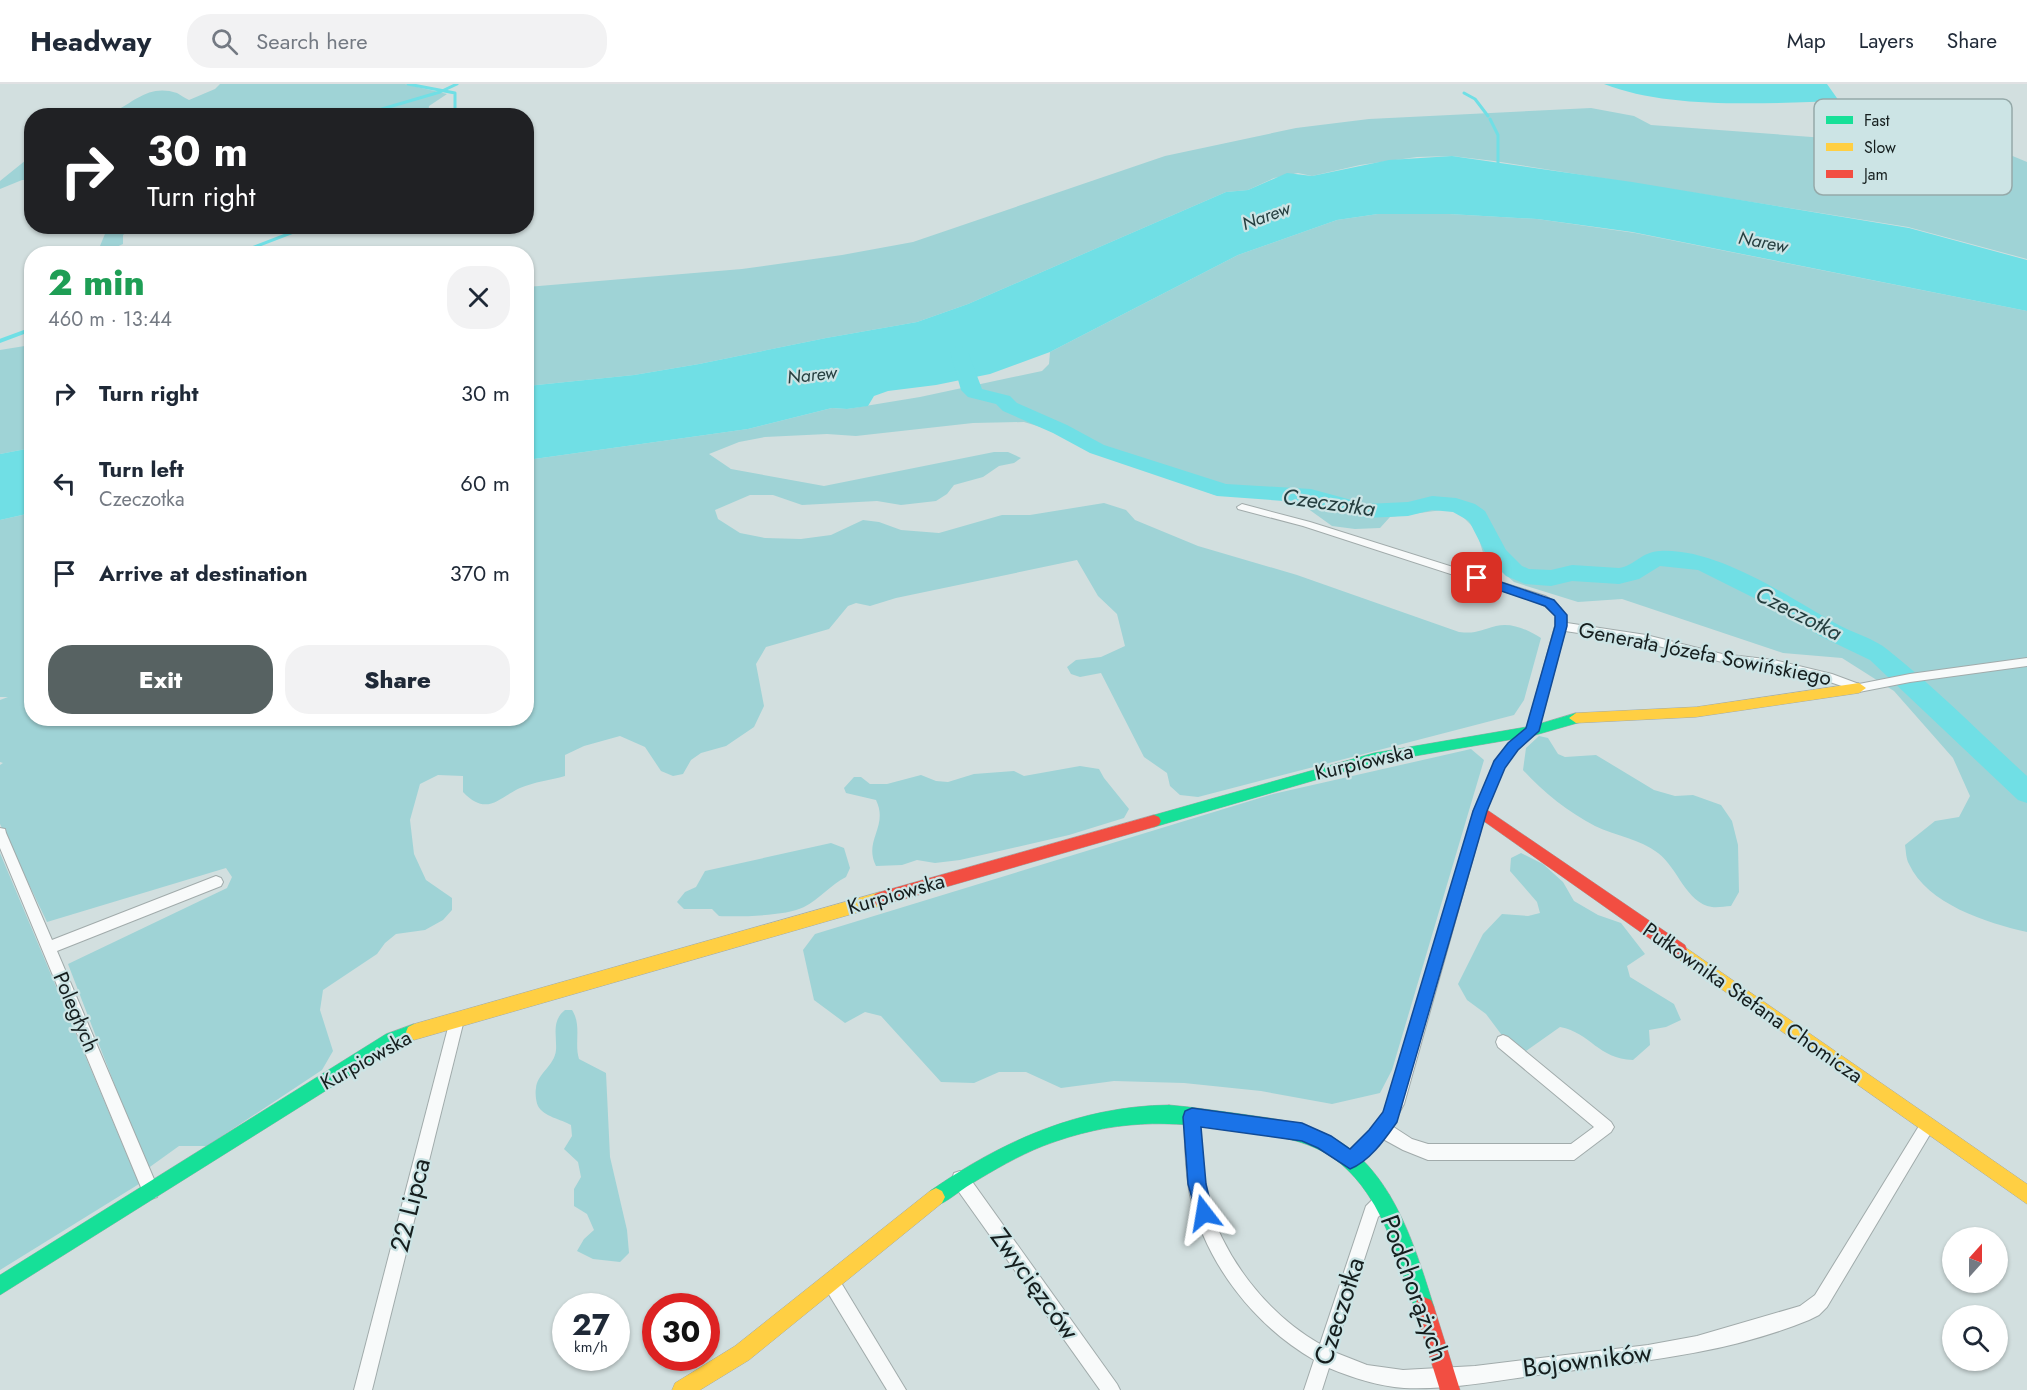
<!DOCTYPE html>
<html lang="en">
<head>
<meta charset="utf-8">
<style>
	:root { --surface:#fff; --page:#f2f2f3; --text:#1f2937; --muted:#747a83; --line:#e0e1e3; --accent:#576262 }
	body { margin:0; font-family:Jost,sans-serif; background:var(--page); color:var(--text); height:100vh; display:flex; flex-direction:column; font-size:22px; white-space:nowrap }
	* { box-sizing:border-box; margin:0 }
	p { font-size:20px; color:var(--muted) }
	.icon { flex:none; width:33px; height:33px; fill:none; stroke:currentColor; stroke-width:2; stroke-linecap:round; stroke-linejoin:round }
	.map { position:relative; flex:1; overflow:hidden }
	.sheet { position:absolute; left:24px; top:162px; width:510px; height:480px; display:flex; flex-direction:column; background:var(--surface); border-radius:24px; box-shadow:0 2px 4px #0004 }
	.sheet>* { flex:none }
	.guide { position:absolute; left:24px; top:24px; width:510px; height:126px; border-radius:24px; box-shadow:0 2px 4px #0004; background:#202124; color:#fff; overflow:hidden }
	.needle { width:39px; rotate:21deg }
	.fabs { position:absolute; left:1942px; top:1143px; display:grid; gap:12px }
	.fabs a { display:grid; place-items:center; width:66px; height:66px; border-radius:50%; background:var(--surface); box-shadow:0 2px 4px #0004; font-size:30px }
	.speed { position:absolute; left:552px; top:1209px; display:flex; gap:12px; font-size:30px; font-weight:700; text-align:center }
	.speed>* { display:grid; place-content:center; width:78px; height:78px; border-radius:50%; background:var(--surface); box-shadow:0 2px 4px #0004; line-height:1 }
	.speed small { font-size:15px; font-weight:400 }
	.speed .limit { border:9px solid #d22; background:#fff; color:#111 }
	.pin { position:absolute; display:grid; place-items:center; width:51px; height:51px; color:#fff; margin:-26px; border-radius:12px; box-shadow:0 3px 9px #0006 }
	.me { position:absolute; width:66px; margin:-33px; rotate:346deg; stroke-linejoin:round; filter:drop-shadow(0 0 4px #0008) }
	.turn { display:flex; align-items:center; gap:21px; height:126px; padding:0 24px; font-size:27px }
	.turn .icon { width:78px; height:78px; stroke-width:2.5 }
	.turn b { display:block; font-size:42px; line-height:51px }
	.round { display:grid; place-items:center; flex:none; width:63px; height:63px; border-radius:24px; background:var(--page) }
	.head { display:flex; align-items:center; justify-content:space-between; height:102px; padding:0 24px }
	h1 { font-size:36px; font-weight:800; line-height:45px; color:#1e9e55 }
	.action { display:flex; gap:12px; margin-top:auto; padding:12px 24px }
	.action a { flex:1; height:69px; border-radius:24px; background:var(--accent); color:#fff; font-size:24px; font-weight:800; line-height:69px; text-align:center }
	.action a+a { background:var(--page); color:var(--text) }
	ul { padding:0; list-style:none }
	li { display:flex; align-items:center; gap:18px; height:90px; padding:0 24px }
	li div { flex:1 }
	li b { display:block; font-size:22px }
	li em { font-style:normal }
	header { display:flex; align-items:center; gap:36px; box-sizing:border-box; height:84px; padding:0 30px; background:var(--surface); border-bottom:2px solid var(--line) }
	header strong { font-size:28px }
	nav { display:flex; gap:33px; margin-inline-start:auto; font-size:21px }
	.search { width:420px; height:54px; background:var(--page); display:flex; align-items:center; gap:15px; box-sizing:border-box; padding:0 21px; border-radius:24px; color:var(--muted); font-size:22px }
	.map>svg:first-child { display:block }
</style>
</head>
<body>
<header>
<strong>Headway</strong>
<div class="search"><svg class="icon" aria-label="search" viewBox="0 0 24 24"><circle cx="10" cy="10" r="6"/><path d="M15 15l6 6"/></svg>Search here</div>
<nav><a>Map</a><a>Layers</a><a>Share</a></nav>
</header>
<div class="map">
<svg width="2027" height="1306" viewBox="0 0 2027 1306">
	<rect width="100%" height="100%" fill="#d2dfdf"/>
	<g fill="#9fd3d6">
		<path d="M 220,0 L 405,0 L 447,10 L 429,22 L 428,31 L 100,31 C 104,30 110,30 114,28 C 135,17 150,0 177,9 C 181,11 184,14 189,16 L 215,5 Z"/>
		<polygon points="1591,24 1634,32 1651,41 1879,58 1923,67 1932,63 2003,68 2027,78 2027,175 1908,143 1494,77 1452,72 1417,73 1360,81 1312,92 1298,89 1274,94 1248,106 1226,108 968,220 917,238 826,254 699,280 634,291 527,302 527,203 742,185 842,171 913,158 1165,72 1296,44 1369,35"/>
		<polygon points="31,72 31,96 22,96 0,105 0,97"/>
		<path d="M 1378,130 L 1449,130 L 1537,135 L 1635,149 L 2027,227 L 2027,848 C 1987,839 1927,820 1909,780 C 1906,775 1906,767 1905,761 L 1935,737 L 1959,733 L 1970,712 L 1953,674 L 1894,607 L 1842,574 L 1783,569 L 1622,515 L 1578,518 L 1514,498 L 1484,472 L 1476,446 L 1458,428 L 1442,426 L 1390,433 L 1380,444 L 1355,445 L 1332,442 L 1307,424 L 1288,415 L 1215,411 L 1125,376 L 1101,372 L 1044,344 L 1024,338 L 973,339 L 856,352 L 827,350 L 765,353 L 739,358 L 709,370 L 731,385 L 824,402 L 994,368 L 1008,368 L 1021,374 L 1014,379 L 999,382 L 983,393 L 954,401 L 947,410 L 936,417 L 901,421 L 877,417 L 802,421 L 773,411 L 750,411 L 715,426 L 718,435 L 740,449 L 765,454 L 801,455 L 831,451 L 863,436 L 879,438 L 901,446 L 939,449 L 1002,431 L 1030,431 L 1104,419 L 1126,426 L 1135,436 L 1198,462 L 1297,491 L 1459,548 C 1477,550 1480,546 1496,542 C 1512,538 1528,546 1541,554 L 1524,616 L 1514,631 L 1198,713 L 1180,711 L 1170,702 L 1167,689 L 1144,673 L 1101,589 L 1080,593 L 1071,590 L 1067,583 L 1076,576 L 1101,573 L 1125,562 L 1117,530 L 1098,512 L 1077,476 L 896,514 L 870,522 L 856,519 L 848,522 L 829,545 L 766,563 L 756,580 L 764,622 L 754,643 L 726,662 L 701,669 L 691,676 L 683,690 L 673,692 L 661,687 L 645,663 L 620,652 L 584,662 L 565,671 L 565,692 C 551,696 534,698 520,704 C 498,714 487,733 463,708 L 463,692 L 438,691 L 420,700 L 410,736 L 414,770 L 426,796 L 452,814 L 452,826 L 443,836 L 425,846 L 396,850 L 385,859 L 377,870 L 323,906 L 320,926 L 333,967 L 322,986 L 207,1062 L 179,1062 L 147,1085 L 68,880 L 227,804 L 232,793 L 226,784 L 47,838 L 0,740 L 0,681 L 3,679 L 0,678 L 0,616 L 8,613 L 0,613 L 0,436 L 31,429 L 32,634 L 526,634 L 527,376 L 748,345 L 832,324 L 847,325 L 920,313 L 1042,287 L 1049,280 L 1050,268 L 1238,171 L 1337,136 Z"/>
		<polygon points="105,143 133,143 123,151 123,160 112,165 100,162 107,145"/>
		<polygon points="31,261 31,364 0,370 0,266"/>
		<path d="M 1539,652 L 1548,654 L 1558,670 L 1565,673 L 1596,671 L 1654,706 L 1675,712 L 1693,711 L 1721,721 L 1732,737 L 1738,761 L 1739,808 L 1731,822 C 1725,822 1718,824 1712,823 C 1686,819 1678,784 1658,769 C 1640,755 1616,752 1595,742 C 1568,728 1543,708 1523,686 L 1526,664 Z"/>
		<polygon points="1471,665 1484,676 1392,986 1380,1009 1332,1020 1261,1007 1184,999 1114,997 1061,1004 1026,988 999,988 974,999 941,998 881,932 865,928 845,939 814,916 803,866 815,850 1273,710"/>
		<path d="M 1080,682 L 1099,685 L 1104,694 L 1129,725 L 1124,734 L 1069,751 L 960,776 L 935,779 L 917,776 L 902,781 L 876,782 C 863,756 889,743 876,716 L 846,709 L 844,704 L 854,693 L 861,693 L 870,700 L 887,700 L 921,691 L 936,697 L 948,698 L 974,690 L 1014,687 L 1024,692 Z"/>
		<path d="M 831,759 L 844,764 L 850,784 L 846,793 C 830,801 820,815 804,823 C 787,832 739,833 719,832 L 712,825 L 684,825 L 677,818 L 685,808 L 696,803 L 705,787 Z"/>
		<polygon points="0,769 139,1100 0,1186"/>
		<path d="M 1521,769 L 1543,780 L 1563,798 L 1574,817 L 1598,831 L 1621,839 L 1645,870 L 1627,882 L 1630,893 L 1674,920 L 1681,936 L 1666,943 L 1649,946 L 1650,961 L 1633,976 C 1598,975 1591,949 1560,943 L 1526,967 L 1510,962 L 1486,930 L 1467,916 L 1458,900 L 1483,850 L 1502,830 L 1528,832 L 1540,829 L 1537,818 L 1510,787 L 1511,774 Z"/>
		<path d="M 565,926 L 572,926 C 582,941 574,959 579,975 L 606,989 L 610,1073 L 627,1146 L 629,1169 L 620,1178 L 593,1175 L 577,1167 L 584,1155 L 594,1146 L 587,1130 L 574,1122 L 574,1105 L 581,1093 L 578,1078 L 564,1065 L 572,1052 L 571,1041 C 561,1035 544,1033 538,1022 C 536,1018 535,1009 536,1004 C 537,990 555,981 556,966 C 557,952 551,937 565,926 Z"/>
	</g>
	<g fill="#70dfe5">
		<path d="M 1604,0 L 1827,0 L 1839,17 C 1769,19 1670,26 1604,0 Z"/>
		<polygon points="1452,72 1632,98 1909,144 2027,176 2027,227 1632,148 1537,135 1449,130 1378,130 1337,136 1238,171 1050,268 990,290 936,301 888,307 874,312 868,322 847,325 832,324 748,345 527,376 527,302 634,291 699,280 826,254 917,238 968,220 1226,108 1248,106 1287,89 1312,92 1389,76"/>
		<polygon points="31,364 31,429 0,436 0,370"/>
	</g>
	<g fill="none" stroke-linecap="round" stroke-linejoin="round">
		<g stroke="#70dfe5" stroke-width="3">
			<polyline points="408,0 455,9 455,32"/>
			<polyline points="1464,9 1475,15 1488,32"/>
			<polyline points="358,32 440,8 457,0"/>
			<polyline points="1490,35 1498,51 1498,84"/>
			<polyline points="236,170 309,142"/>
		</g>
		<polyline stroke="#70dfe5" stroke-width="4" points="0,257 32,245"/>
		<path fill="#70dfe5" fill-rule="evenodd" d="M 959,262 L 966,264 L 968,268 L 982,305 L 1010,312 L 1017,319 L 1067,341 L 1104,361 L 1226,400 L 1311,405 L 1366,420 L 1408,418 L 1432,412 L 1456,414 L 1475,420 L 1485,427 L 1506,466 L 1522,482 L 1529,485 L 1551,486 L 1572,481 L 1619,484 C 1634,482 1643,467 1660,467 C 1717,464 1787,512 1835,539 C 1852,549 1874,554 1888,566 C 1937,605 1981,650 2027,692 L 2027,719 L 2018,716 L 1870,576 L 1820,552 L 1786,530 L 1698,486 L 1660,482 L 1639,495 L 1619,500 L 1572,497 L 1551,502 L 1525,500 L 1506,492 L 1488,474 L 1469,437 L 1453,428 L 1432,426 L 1408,432 L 1366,434 L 1311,419 L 1217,412 L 1090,369 L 1053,349 L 1003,327 L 996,320 L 968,313 L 961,306 L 950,268 L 952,264 Z"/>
		<g stroke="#a1abab" stroke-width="2">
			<g id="street">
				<path d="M 1242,420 L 1310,438 L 1545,512 C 1556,518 1566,526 1567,539 L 1646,551 L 1722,570 L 1774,576 L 1832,590 L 1859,600 L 1910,590 L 2027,574 L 2027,582 L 1910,598 L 1859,608 L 1830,598 L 1774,584 L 1722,578 L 1646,559 L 1565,547 L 1538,647 L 1517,666 L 1504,683 L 1486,727 L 1404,1020 L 1392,1042 L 1412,1055 L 1428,1060 L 1571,1060 L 1594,1043 L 1498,963 L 1496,958 L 1498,953 L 1503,951 L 1508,953 L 1611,1038 L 1614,1043 L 1611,1048 L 1574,1076 L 1428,1076 L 1403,1066 L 1383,1055 L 1357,1082 L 1351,1084 L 1345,1082 L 1343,1076 L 1345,1070 L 1377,1040 L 1389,1017 L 1474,727 L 1495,678 L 1509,660 L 1527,645 L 1555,542 L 1556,532 L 1545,522 L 1537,518 L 1303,442 L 1238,425 L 1237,423 Z"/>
				<polygon points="0,744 5,745 6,749 52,856 216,792 221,794 223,798 221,802 57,867 159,1107 157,1113 151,1115 145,1113 0,764"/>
				<polygon points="457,929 462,931 464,936 372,1306 354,1306 450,936 452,931"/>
				<path d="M 1192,1025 L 1197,1028 L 1200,1033 C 1201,1060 1200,1089 1207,1115 C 1224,1174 1266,1229 1320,1260 L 1366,1122 L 1377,1111 L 1383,1109 L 1389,1111 L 1391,1117 L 1389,1123 L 1378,1133 L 1334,1268 L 1367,1281 L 1403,1286 L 1475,1282 L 1648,1261 L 1697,1252 L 1800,1222 L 1815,1211 L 1922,1037 L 1927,1034 L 1932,1037 L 1935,1042 L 1827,1223 L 1819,1231 L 1809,1236 C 1724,1271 1635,1278 1545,1290 C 1499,1296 1451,1306 1404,1304 C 1378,1302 1353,1294 1329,1284 L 1322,1306 L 1304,1306 L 1314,1276 C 1254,1241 1206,1180 1190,1111 C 1185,1086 1185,1059 1184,1033 L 1187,1028 Z"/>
				<polygon points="960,1087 966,1089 1117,1300 1120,1306 1100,1306 954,1101 952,1095 954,1089"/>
				<polygon points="831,1190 837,1192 906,1306 887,1306 825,1204 823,1198 825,1192"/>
			</g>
		</g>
		<g stroke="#a1abab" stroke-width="1">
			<g id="fast">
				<polygon points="1576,629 1583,634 1581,638 1532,652 1374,679 1154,743 1149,741 1147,737 1149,733 1154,731 1374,669 1532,642"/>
				<polygon points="414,940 420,943 422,948 420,953 397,962 0,1211 0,1191 386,950"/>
				<path d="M 1169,1021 C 1193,1023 1217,1027 1241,1030 C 1267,1034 1293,1036 1317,1046 C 1389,1074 1413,1156 1434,1223 L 1431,1230 L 1424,1233 L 1417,1230 C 1399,1185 1391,1140 1361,1101 C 1328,1058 1290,1054 1240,1047 C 1167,1036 1114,1035 1043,1062 C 1018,1072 994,1086 971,1100 C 959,1107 949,1117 936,1122 L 930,1119 L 927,1113 L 930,1107 C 1002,1057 1080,1022 1169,1021 Z"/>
			</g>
		</g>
		<g stroke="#a1abab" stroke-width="1">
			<g id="slow">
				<polygon points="1859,599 1866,604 1859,609 1696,633 1576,639 1569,634 1576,629 1696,623"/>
				<polygon points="880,808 885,810 888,815 885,820 880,822 414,956 408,953 406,948 408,943 414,940"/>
				<polygon points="1679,859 2027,1100 2027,1120 1673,871 1671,866 1673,861"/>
				<polygon points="936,1104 942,1107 945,1113 942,1119 749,1276 700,1306 672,1306 675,1299 735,1262 930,1107"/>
			</g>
		</g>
		<g stroke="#a1abab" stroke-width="1">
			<g id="jam">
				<polygon points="1480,721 1685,861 1687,866 1685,871 1679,873 1673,871 1475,731 1473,727 1475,723"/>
				<polygon points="1154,731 1159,733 1161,737 1159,741 1154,743 880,822 875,820 872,815 875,810 880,808"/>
				<polygon points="1424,1213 1431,1216 1434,1223 1460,1306 1440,1306 1414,1223 1417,1216"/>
			</g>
		</g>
		<use href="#street" fill="#f8fafa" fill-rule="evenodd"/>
		<use href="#fast" fill="#16e098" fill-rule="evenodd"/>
		<use href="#slow" fill="#ffcf43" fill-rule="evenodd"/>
		<use href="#jam" fill="#f24e42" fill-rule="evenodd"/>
	</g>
	<path fill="#1a73e8" stroke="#114b97" stroke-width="1.5" d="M 1477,490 L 1554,516 L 1567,531 L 1567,542 L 1539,647 L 1518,666 L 1505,684 L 1487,727 L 1397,1038 C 1385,1055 1370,1077 1350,1085 L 1318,1064 L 1302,1057 L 1201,1043 L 1206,1100 L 1213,1129 L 1211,1136 L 1204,1138 L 1198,1136 L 1188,1100 L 1183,1033 L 1185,1027 L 1192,1024 L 1302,1039 L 1331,1052 L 1350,1065 L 1369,1046 L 1383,1028 L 1473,727 L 1494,677 L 1508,659 L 1526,644 L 1555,542 L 1555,532 L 1545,522 L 1472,497 L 1472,491 Z"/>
	<g text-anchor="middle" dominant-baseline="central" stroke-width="4.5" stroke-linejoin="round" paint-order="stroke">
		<g font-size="18" font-style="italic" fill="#253e3f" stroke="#cce4e5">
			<text transform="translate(1266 132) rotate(-20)">Narew</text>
			<text transform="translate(1763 158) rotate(11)">Narew</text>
			<text transform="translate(812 291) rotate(-6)">Narew</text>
		</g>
		<g font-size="21" fill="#151e1e" stroke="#cce4e5">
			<text transform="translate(1705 570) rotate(11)">Generała Józefa Sowińskiego</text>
			<text transform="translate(1364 678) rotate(-13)">Kurpiowska</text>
			<text transform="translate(896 810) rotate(-16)">Kurpiowska</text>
			<text transform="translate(1753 919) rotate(35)">Pułkownika Stefana Chomicza</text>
			<text transform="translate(76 928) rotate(67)">Poległych</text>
			<text transform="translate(366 976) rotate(-29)">Kurpiowska</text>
		</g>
		<g font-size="22" font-style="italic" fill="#253e3f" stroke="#cce4e5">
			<text transform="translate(1329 418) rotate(8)">Czeczotka</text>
			<text transform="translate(1799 529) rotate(27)">Czeczotka</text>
		</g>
		<g font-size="26" fill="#151e1e" stroke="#cce4e5">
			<text transform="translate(410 1121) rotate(-76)">22 Lipca</text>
			<text transform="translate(1035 1200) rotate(54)">Zwycięzców</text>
			<text transform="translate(1415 1204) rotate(70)">Podchorążych</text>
			<text transform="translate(1339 1227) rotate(-72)">Czeczotka</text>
			<text transform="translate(1587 1276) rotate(-7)">Bojowników</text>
		</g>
	</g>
	<rect x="1814" y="15" width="198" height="96" rx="9" fill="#cce4e5" stroke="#95a9a9" stroke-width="1.5"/>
	<rect x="1826" y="32" width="27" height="8" fill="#16e098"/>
	<rect x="1826" y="59" width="27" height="8" fill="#ffcf43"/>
	<rect x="1826" y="86" width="27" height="8" fill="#f24e42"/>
	<g font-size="16" fill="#151e1e">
		<text x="1864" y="42">Fast</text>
		<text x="1864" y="69">Slow</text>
		<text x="1864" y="96">Jam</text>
	</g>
</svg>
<div class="fabs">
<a><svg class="needle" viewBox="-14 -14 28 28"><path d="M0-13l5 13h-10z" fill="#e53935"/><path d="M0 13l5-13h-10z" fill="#747a83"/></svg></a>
<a><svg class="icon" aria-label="search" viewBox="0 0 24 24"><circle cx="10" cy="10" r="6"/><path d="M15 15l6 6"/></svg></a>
</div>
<div class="speed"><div>27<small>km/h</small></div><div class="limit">30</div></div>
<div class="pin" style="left:1477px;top:494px;background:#d93025"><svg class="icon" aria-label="arrive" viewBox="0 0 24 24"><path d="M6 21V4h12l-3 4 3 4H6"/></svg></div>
<svg class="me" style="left:1204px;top:1129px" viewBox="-20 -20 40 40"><path d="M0-17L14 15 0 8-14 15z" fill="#1a73e8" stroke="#fff" stroke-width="4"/></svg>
<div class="guide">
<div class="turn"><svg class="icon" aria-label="right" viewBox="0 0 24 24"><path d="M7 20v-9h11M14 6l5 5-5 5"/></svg><div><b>30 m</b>Turn right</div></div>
</div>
<section class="sheet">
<div class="head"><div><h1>2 min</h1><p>460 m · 13:44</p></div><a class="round"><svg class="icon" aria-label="close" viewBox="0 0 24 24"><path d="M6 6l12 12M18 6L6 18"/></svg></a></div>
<ul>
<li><svg class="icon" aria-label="right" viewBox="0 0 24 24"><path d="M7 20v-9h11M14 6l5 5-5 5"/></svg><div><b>Turn right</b></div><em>30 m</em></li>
<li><svg class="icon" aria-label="left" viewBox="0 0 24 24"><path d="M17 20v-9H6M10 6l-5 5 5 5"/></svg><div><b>Turn left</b><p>Czeczotka</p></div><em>60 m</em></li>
<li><svg class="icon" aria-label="arrive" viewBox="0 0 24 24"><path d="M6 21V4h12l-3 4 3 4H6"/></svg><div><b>Arrive at destination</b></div><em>370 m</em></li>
</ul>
<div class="action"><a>Exit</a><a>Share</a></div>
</section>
</div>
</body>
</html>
